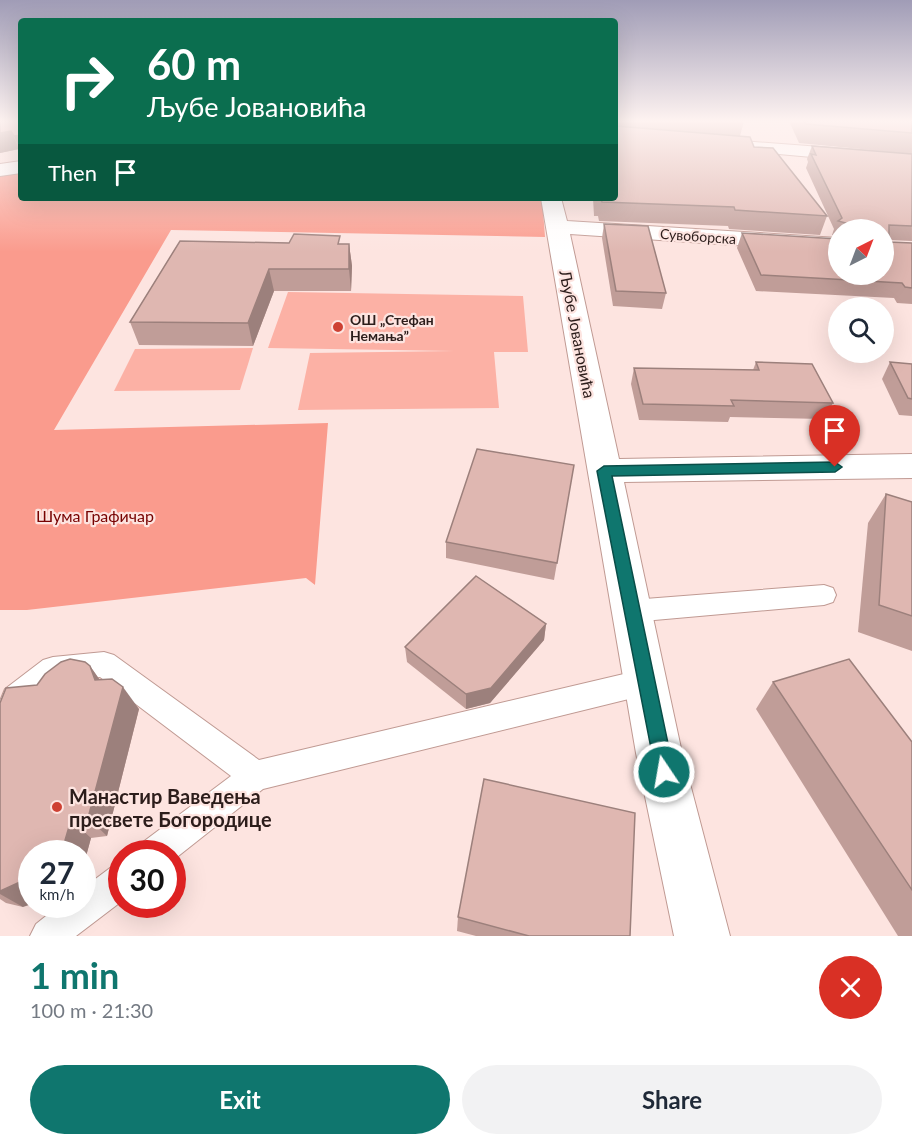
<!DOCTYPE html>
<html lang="en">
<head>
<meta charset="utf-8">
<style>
	:root { --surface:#fff; --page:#f2f2f3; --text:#1f2937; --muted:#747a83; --accent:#0f766e }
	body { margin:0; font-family:Lato,sans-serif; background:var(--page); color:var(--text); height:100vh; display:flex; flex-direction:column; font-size:22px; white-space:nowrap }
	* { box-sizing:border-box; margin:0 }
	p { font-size:20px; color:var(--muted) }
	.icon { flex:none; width:33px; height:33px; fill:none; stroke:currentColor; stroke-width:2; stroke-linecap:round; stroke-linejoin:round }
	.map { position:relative; height:936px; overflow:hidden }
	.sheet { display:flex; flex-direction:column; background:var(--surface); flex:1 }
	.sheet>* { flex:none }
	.banner { position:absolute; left:18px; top:18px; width:600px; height:183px; border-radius:6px; box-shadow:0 6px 24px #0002; background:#0b6e4f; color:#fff; overflow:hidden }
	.needle { width:39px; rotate:42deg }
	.controls { position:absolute; left:828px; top:219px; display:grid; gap:12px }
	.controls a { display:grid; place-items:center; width:66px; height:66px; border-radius:50%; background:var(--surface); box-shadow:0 6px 24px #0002; font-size:30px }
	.speed { position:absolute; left:18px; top:840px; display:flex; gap:12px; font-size:30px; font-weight:700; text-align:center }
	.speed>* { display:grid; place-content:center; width:78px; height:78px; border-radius:50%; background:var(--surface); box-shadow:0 6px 24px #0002; line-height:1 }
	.speed small { font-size:15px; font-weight:400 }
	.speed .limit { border:9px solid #d22; background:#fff; color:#111 }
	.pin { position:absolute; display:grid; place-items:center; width:51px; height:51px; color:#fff; margin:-62px -26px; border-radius:50% 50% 50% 0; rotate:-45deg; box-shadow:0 0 6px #0007 }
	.pin .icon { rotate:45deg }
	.me { position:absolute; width:66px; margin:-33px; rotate:348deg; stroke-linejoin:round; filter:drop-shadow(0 0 4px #0008) }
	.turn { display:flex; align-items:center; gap:21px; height:126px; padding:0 30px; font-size:27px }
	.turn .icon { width:78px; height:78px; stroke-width:2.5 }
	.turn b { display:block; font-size:42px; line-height:51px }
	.then { display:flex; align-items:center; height:57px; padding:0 30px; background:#0003; gap:12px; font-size:22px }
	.round { display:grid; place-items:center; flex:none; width:63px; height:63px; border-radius:32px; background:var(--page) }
	.headline { display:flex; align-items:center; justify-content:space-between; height:102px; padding:0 30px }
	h1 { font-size:36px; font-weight:700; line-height:45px; color:var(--accent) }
	.button { display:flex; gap:12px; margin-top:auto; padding:12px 30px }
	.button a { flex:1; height:69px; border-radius:36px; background:var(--accent); color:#fff; font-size:24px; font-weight:700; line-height:69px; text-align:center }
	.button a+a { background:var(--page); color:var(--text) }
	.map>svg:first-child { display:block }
</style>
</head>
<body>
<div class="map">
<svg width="912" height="936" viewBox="0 0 912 936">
	<rect width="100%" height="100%" fill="#fde4e0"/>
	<g fill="#fcb1a5">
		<polygon points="288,292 523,296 528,352 494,352 499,408 298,410 310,353 454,351 268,348"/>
		<polygon points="253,348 240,390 114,391 135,349"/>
	</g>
	<polygon fill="#fa9b8d" points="21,171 21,198 542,198 545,237 171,230 54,430 328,423 315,585 306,578 27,610 0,610 0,175"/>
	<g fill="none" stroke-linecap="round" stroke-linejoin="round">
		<g stroke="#c09a93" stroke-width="2">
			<g id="service">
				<polygon points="824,585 833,588 836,595 833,602 824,605 632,622 623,619 619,611 623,603 632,600"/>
				<polygon points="104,652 114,655 259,760 645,669 655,673 659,682 655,691 645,695 263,789 172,861 172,854 139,854 143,842 231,776 100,677 59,681 26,706 10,749 0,753 0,701 5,689 43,660 53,657"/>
				<polygon points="122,864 122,901 76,936 30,936 36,924 61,904 82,904 82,889 110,868"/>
			</g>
		</g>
		<g stroke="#c09a93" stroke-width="2">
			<g id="minor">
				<polygon points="728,140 912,154 912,166 722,149 719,145 722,141"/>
				<polygon points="541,198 561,198 567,221 838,238 838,252 570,234 619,459 912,454 912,478 624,482 682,753 730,936 674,936 636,753"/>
			</g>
		</g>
		<g stroke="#c09a93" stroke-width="2">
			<polygon id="tertiary" points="21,161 21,173 0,176 0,164"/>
		</g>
		<use href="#service" fill="#fff" fill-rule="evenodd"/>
		<use href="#minor" fill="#fff" fill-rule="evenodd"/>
		<use href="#tertiary" fill="#fff" fill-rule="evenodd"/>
	</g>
	<g fill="#c09d98">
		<polygon points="0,121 21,121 21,153 19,149 0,153"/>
		<polygon points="615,121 744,121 740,136 754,147 827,216 820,235 729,229 728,226 599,221 598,216 594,216 593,198 615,198"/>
		<polygon points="789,121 912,121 912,154 799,143"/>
		<polygon points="812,146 912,154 912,241 889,240 889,242 912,243 912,304 897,303 894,298 756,291 737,248 742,233 838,274 884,230 838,230 838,237 832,235 834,229 806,168 808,162 807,159"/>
		<polygon points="604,224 666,293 662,309 613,306 602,238"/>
		<polygon points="180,241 349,244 352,266 351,291 274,291 253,346 139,345 130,322"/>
		<polygon points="756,362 833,403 824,419 730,417 728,422 639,420 631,384 634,368 753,370"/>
		<polygon points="890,362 912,364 912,416 899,415 882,379"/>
		<polygon points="574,465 554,580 446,558 446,542"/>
		<polygon points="886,494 912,502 912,651 858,632 868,523"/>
		<polygon points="546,624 544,640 490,703 466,709 407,662 405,647"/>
		<polygon points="90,666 100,680 139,709 107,836 91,838 82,871 82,854 32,854 23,907 6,903 0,899 0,894 37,685"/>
		<polygon points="773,682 912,742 912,936 898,936 756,709"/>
		<polygon points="458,917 630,936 476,936 457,931"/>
	</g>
	<g fill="#9c807c">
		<polygon points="11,131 19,149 0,153 0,133"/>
		<polygon points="21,135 21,152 14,136"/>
		<polygon points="349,244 352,266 351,291 349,269"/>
		<polygon points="269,269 274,291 253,346 248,323"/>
		<polygon points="546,624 544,640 490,703 466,709 466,694"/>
		<polygon points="90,666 106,689 95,680"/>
		<polygon points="123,687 139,709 107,836 88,818"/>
		<polygon points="71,820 91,838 82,871 82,854 61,854"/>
		<polygon points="32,868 32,904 23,907 0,894 0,891"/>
	</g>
	<g fill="#dfb7b1" stroke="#9c807c" stroke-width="1.5">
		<polygon points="0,121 21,121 21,135 14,136 11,131 0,133"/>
		<polygon points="615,121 616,126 750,137 754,147 773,148 827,216 735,210 734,207 602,202 601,198 615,198"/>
		<polygon points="804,121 912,121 912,133 806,124"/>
		<polygon points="812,146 912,154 912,226 889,225 889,242 912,243 912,288 905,287 902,283 761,275 742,233 838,239 838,274 884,274 884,230 846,230 846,223 838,221 842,218 811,154 816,155"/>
		<polygon points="604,224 648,226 666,293 616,291"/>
		<polygon points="294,234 340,236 338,244 349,244 349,269 269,269 248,323 130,322 180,241 289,243"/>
		<polygon points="756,362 812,364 833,403 731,400 734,406 643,404 634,368 759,370"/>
		<polygon points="890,362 912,364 912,399 908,398"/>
		<polygon points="477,449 574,465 557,563 446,542"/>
		<polygon points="886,494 912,502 912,616 879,605"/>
		<polygon points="476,576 546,624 491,688 466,694 405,647"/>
		<polygon points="70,659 85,662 90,666 95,680 112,679 123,687 88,818 71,820 61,854 32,854 32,868 20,882 0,891 0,703 6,688 37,685 45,674 61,662"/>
		<polygon points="849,659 912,742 912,890 773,682"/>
		<polygon points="484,779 635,813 630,936 529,936 458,917"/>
	</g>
	<linearGradient id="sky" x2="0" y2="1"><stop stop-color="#a09cb6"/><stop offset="0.48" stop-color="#fef3f1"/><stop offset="1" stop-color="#fef3f1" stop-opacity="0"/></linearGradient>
	<rect width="912" height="252" fill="url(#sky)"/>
	<polygon fill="#0f766e" stroke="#0a4d48" stroke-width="1.5" points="835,462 842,467 835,472 612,476 674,772 671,779 664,782 657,779 597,471 604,466"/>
	<g fill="#ce4133" stroke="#fde4e0" stroke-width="2">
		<circle cx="338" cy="327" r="6"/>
		<circle cx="57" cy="807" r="6"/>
	</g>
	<g text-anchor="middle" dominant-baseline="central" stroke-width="4.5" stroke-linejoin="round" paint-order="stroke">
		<g font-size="14" fill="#2c1d1b" stroke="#fde4e0">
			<text transform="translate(698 236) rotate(4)">Сувоборска</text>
		</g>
		<g font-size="14" font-weight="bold" fill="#2c1d1b" stroke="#fde4e0" text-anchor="start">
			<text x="350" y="319">ОШ „Стефан<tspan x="350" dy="16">Немања”</tspan></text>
		</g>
		<g font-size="16" fill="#2c1d1b" stroke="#fde4e0">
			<text transform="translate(578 334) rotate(79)">Љубе Јовановића</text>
		</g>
		<g font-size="16" fill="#770201" stroke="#fde4e0">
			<text x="95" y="515">Шума Графичар</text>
		</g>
		<g font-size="20" font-weight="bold" fill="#2c1d1b" stroke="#fde4e0" text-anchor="start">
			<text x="69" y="796">Манастир Ваведења<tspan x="69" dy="23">пресвете Богородице</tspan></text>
		</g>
	</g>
</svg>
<div class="controls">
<a><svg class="needle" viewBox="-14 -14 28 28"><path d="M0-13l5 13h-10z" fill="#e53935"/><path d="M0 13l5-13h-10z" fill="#747a83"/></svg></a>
<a><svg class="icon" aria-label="search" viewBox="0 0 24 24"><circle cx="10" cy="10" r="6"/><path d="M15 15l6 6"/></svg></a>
</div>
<div class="speed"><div>27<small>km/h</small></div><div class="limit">30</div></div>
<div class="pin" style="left:835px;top:467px;background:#d93025"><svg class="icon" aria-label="arrive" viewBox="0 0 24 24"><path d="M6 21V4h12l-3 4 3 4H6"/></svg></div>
<svg class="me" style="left:664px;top:772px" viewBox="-20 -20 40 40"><circle r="17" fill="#0f766e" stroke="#fff" stroke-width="3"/><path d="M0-11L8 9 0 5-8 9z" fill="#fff"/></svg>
<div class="banner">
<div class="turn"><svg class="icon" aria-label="right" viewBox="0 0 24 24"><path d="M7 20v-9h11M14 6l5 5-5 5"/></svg><div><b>60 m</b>Љубе Јовановића</div></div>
<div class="then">Then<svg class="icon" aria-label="arrive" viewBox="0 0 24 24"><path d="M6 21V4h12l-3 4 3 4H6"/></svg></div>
</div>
</div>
<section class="sheet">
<div class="headline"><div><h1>1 min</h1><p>100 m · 21:30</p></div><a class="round" style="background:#d93025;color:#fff"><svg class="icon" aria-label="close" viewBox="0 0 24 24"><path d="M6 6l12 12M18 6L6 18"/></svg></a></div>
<div class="button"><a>Exit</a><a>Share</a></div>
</section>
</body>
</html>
